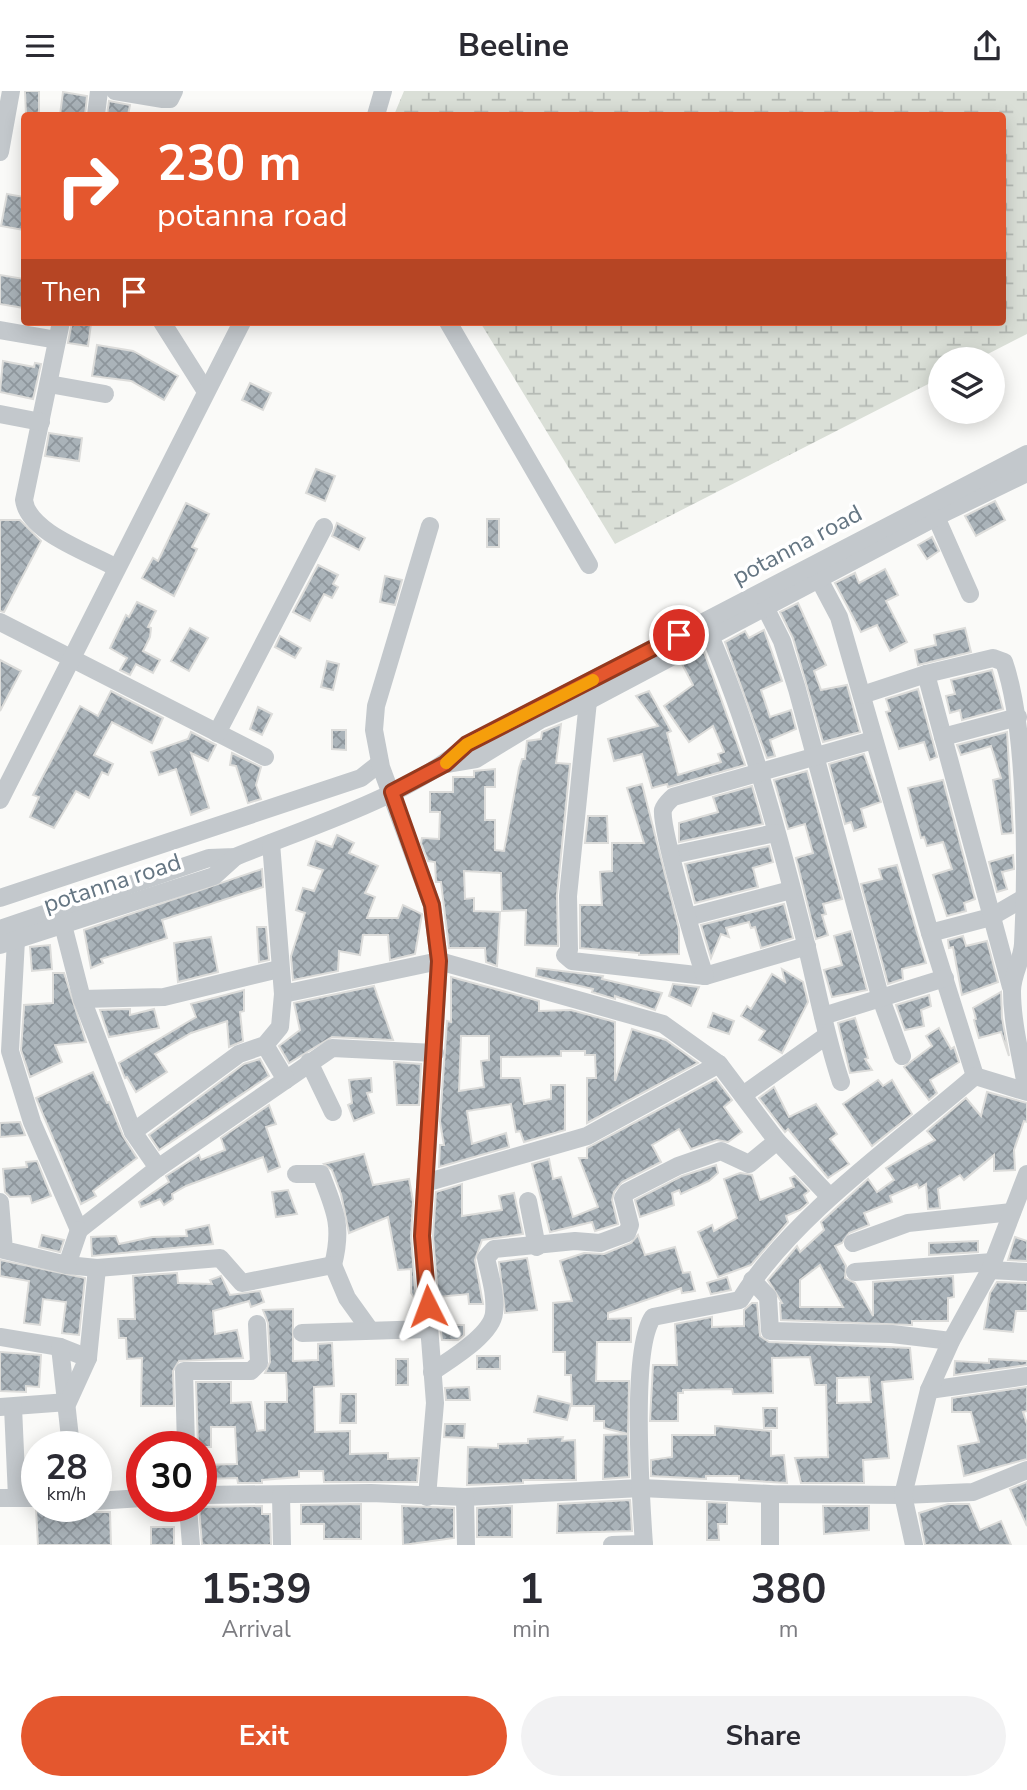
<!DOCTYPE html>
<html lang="en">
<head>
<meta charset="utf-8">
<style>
	:root { --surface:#fff; --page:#f2f2f3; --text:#2b2b33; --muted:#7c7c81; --accent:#e4572e }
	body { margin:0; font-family:"Nunito Sans",sans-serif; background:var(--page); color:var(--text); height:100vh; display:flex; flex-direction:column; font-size:26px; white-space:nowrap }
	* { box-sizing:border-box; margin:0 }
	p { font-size:23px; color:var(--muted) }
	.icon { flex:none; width:38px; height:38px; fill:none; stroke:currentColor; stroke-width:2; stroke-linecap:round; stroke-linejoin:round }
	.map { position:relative; height:1454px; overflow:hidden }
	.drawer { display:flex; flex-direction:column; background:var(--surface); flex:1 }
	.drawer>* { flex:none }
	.top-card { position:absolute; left:21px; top:21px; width:985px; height:214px; border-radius:7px; box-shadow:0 4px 18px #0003; background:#e4572e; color:#fff; overflow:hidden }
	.buttons { position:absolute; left:928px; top:256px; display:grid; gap:14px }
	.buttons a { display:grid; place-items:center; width:77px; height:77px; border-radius:50%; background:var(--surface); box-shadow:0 4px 18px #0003; font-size:35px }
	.speed { position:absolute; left:21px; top:1340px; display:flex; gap:14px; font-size:35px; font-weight:700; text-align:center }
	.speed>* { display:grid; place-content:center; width:91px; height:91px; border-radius:50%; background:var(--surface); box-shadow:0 4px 18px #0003; line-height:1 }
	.speed small { font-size:18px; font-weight:400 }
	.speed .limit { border:10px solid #d22; background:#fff; color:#111 }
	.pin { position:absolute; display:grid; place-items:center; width:60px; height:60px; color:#fff; margin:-30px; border:4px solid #fff; border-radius:50%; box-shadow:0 2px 7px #0007 }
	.me { position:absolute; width:77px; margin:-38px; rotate:357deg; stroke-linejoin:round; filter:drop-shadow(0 0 5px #0008) }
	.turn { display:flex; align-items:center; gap:24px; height:147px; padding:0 21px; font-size:32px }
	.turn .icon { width:91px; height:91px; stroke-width:2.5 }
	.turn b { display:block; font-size:49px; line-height:60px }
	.then { display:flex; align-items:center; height:66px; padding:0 21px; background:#0003; gap:14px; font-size:26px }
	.eta { display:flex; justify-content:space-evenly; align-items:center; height:119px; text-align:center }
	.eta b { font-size:42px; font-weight:700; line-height:49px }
	.cta { display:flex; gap:14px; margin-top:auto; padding:14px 21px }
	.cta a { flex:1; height:80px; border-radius:42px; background:var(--accent); color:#fff; font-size:28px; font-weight:700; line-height:80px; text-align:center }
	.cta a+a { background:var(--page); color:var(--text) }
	header { display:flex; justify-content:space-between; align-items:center; height:91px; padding:0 21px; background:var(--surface); font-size:32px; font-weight:700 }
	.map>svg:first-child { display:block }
</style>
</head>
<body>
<header><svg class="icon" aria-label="menu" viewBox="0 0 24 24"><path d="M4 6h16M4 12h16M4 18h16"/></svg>Beeline<svg class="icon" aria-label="share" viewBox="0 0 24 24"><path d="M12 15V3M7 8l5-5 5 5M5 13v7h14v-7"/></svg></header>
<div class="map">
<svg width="1027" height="1454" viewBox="0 0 1027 1454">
	<defs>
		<pattern id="wetland-marsh" width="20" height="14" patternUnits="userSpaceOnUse" patternTransform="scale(1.75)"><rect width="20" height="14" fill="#dadfd7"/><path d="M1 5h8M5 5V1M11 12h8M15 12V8" fill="none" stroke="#b4b9b4"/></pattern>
		<pattern id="building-cross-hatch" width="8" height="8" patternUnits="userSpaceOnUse" patternTransform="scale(1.75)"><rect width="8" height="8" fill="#aab3b9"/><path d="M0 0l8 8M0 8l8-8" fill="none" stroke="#8e969c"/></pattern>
	</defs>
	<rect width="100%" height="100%" fill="#fafaf8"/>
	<polygon fill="url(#wetland-marsh)" points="404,0 1027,0 1027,243 978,268 940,268 940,287 615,453 480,231 1003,231 1003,24 394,24"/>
	<g fill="url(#building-cross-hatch)" stroke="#dcdcda" stroke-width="2" fill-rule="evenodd">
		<polygon points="25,0 39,0 39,24 26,24"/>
		<polygon points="63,1 87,5 85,24 60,24"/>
		<polygon points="109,10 130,14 128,24 107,24"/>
		<polygon points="7,103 24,106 24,139 1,135"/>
		<polygon points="0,184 24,188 24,217 0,213"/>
		<polygon points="72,231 91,233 88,255 68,252"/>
		<polygon points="97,254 133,260 178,285 164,309 131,290 92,285"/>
		<polygon points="3,270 34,276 35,272 41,273 33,308 0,301"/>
		<polygon points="250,292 271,302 263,319 242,309"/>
		<polygon points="49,342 82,347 79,370 45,365"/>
		<polygon points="316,378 335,385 325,410 306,402"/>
		<polygon points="995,410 1005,429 976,445 965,425"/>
		<polygon points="186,412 209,423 192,456 197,458 174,505 142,487 153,467 158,470"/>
		<rect x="487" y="428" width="12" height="28"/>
		<polygon points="0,429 20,429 41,450 4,521 0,520"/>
		<polygon points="337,432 365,447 359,459 332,445"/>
		<polygon points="932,446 939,460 927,468 918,454"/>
		<polygon points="318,474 338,484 333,493 338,496 332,507 324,503 310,530 293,521"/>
		<polygon points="885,478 898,504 886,510 907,551 890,560 877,534 861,541 835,492 855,482 859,492"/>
		<polygon points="385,485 402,489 395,514 380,511"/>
		<polygon points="137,511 156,520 148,536 151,537 150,546 143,560 160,569 153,582 136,573 130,584 120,579 127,567 110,557 126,524 129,526"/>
		<polygon points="798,512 826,574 814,580 821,599 847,594 860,641 823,651 793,547 780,521"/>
		<polygon points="190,537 208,547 189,580 171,570"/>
		<polygon points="965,537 971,561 918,574 915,559 936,554 934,544"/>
		<polygon points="764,539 782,590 761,599 770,626 791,619 796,638 770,649 775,665 767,667 725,551 745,540 749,547"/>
		<polygon points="280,545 301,557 295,567 275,556"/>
		<polygon points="704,561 745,674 668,696 667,693 652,697 642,663 614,670 608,648 658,635 636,605 649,600 671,640 667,642 678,684 721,671 718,663 724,661 713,635 689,651 664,615 693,594 682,573"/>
		<polygon points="0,569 21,580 0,620"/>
		<polygon points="327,570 339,573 333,599 321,596"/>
		<polygon points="992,579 1003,618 962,629 960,619 950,622 946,605 955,603 951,589"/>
		<polygon points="918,598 937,666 930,669 924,651 899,658 886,621 890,620 886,608"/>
		<polygon points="111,600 163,627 152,652 112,631 94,664 113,673 108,684 102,681 89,707 76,700 54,737 30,726 39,706 33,704 80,615 98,625"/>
		<polygon points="258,616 272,623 262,644 250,638"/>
		<polygon points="561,633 556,672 570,673 557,804 558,855 525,854 526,819 502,820 501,782 464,780 465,808 474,807 474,820 500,821 497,875 486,871 485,857 449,857 441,791 436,791 435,771 428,770 421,752 422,747 439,748 440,721 430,721 430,701 453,701 453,686 474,686 474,680 495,678 495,696 485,696 485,729 495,729 495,759 504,760 519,677 522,668 525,668 527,650 541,648 542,641"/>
		<polygon points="332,639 346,639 346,659 332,658"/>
		<polygon points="191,641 216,654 208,670 191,662 209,717 191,724 176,678 159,684 151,661 188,648"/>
		<polygon points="1007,641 1013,742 1002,743 993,689 1001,687 991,655 961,664 957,654"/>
		<polygon points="232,662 261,676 256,694 261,708 248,712 236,675 230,674"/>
		<polygon points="864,663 881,711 861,718 866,736 854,740 851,731 845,733 829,673"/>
		<polygon points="807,680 842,808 823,813 826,823 822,824 828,844 816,848 796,767 813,762 805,733 788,738 774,689"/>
		<polygon points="943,689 975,808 964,812 966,820 947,825 933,784 952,778 943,751 927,755 924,746 921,747 908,697"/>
		<polygon points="642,693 679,838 679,863 639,864 639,862 580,857 580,814 602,814 600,781 612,780 612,752 644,752 627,697"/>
		<polygon points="752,695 763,733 679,751 679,732 718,721 713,706"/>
		<polygon points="588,725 607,725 608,752 585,752"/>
		<polygon points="337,744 354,752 349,762 378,775 365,802 375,806 367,827 398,827 403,814 422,823 415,863 390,869 388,844 363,844 360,864 339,860 338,880 293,889 291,865 305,822 296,819 303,797 314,800 323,779 308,774 316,750 332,756"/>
		<polygon points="769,755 773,771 753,777 758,796 695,812 685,773"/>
		<polygon points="1013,764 1014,778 1002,781 1007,798 997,801 989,771"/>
		<polygon points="897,774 926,872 902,878 903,888 888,893 861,793 882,788 879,778"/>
		<polygon points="262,778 263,796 162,829 167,847 101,868 103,872 91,877 84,839"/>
		<polygon points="784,813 793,847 761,857 755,836 751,837 749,831 726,837 729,846 721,843 711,867 701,834"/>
		<polygon points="257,836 266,836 269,869 259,871"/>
		<polygon points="851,840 867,899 832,906 824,879 842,874 834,845"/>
		<polygon points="963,845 966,855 987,850 998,891 962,904 953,856 949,857 948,849"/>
		<polygon points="211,846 218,881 178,891 174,852"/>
		<polygon points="50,854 52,878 32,880 30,856"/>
		<polygon points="537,877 603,885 602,888 662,902 655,919 615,905 615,908 592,901 593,898 536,885"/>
		<polygon points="782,878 803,891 808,911 782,962 759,949 765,940 741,925 747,915 751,918 772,883 785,891"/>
		<polygon points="53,882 64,882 86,951 55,954 62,971 30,986 21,959 24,917 24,914 53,912"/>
		<path d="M 451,886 L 539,910 L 539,920 L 571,919 L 615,931 L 615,990 L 632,938 L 666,949 L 698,972 L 587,1032 L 587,987 L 596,987 L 595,964 L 585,964 L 585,960 L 561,960 L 561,965 L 501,966 L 501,987 L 520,987 L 524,1013 L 551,1008 L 551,994 L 565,994 L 565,1039 L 524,1051 L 520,1040 L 516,1041 L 511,1013 L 467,1020 L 472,1053 L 506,1042 L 509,1056 L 439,1076 L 440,1054 L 444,1054 L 440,1031 L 447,930 L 451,931 ZM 461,945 L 489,945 L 489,969 L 481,970 L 484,996 L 459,1000 Z"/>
		<polygon points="673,893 699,896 691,915 669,905"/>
		<polygon points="374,895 393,949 332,946 289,972 279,955 300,939 294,912"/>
		<polygon points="244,899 244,920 240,921 243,950 229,956 227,930 191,942 155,963 167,981 136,1001 127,986 125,987 119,972 196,926 191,913"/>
		<polygon points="1001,901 1002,927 1009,965 1001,941 979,947 974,929 976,928 973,917"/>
		<polygon points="929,904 931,915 921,919 924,935 905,939 896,914"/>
		<polygon points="130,918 130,924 154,918 159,937 109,946 100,919"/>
		<polygon points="713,922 734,930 729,943 708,936"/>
		<polygon points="855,927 868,967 865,968 872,979 850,982 838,932"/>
		<polygon points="939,937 951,958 954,956 959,971 930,989 937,1002 929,1009 904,976 932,955 926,945"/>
		<polygon points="260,968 269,985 159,1059 149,1044 244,973"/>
		<polygon points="394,971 421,973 419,1014 397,1014"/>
		<polygon points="93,981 107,1012 109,1011 123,1045 137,1067 93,1100 96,1105 81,1113 36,1007"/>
		<polygon points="371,987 372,1001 367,1002 374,1022 354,1030 348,1014 352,1012 349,989"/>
		<polygon points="716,988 732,1009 724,1016 742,1041 728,1051 717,1049 691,1058 679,1038 652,1054 661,1071 622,1091 614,1101 612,1109 618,1133 595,1140 592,1131 550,1141 532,1073 549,1068 553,1088 561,1086 573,1126 598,1116 579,1067 587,1067 587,1057"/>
		<polygon points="878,989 883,995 892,989 912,1023 872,1055 843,1013"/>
		<polygon points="774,996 789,1026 816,1013 837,1043 830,1048 849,1073 828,1087 788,1038 785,1041 759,1007"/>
		<path d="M 987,1001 L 1027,1012 L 1027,1031 L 1024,1030 L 1014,1059 L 1015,1079 L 994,1080 L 994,1064 L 964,1089 L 960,1084 L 938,1098 L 940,1117 L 928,1118 L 926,1093 L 919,1097 L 917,1093 L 890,1105 L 892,1111 L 864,1122 L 869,1134 L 849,1142 L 842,1152 L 835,1155 L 846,1175 L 845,1187 L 855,1192 L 873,1225 L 873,1191 L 953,1185 L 954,1206 L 948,1207 L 948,1230 L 912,1230 L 912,1234 L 781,1229 L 780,1212 L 782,1212 L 768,1189 L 797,1155 L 800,1161 L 824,1139 L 821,1131 L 868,1088 L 877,1101 L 894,1089 L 886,1077 L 935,1049 L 927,1040 L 966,1007 L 981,1025 ZM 820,1174 L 843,1216 L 800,1216 L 800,1189 Z"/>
		<polygon points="269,1014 276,1033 266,1036 280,1076 268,1081 263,1066 186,1095 172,1103 173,1108 164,1114 160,1108 141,1116 139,1111 169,1091 166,1085 199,1064 201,1069 225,1059 221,1047"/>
		<polygon points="20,1031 25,1044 0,1046 0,1032"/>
		<polygon points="364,1063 373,1094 409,1088 413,1110 411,1146 416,1209 411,1202 411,1178 398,1179 388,1126 349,1142 341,1103 332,1079 324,1073"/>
		<polygon points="37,1070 51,1105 32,1112 30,1105 10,1106 5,1101 3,1078 27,1076 26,1071"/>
		<polygon points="716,1074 718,1082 709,1090 681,1103 679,1099 672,1102 674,1114 640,1126 635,1109 682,1085"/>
		<polygon points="740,1082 752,1084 760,1109 794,1096 790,1087 795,1085 809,1100 804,1104 808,1112 800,1119 786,1125 788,1131 751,1174 718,1186 698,1141 712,1134 714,1140 737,1127 724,1088"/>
		<polygon points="462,1093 462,1125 502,1119 499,1105 514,1102 523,1143 482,1149 475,1169 483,1213 469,1213 468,1203 438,1206 433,1145 436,1101"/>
		<polygon points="288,1099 297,1123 276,1126 272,1101"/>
		<polygon points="209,1134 213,1153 92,1165 91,1146 116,1145 119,1153 152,1146 187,1145 186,1139"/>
		<polygon points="42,1144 64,1149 60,1161 39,1156"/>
		<polygon points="638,1144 645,1164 675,1156 683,1182 690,1181 695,1200 682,1202 681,1197 608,1222 608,1228 631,1227 631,1251 597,1251 596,1290 629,1290 628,1343 604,1337 604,1330 594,1330 594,1315 572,1315 571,1284 565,1284 565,1261 553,1261 553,1212 572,1210 560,1170 584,1162 604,1163 631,1152"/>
		<polygon points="1015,1146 1027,1150 1027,1170 1008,1169"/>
		<polygon points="978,1150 978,1161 929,1164 929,1152"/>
		<polygon points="527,1167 537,1219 505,1222 499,1171"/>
		<polygon points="0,1169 85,1187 79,1244 62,1242 66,1211 43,1208 40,1234 24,1232 29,1190 0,1185"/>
		<polygon points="177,1182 178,1192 212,1193 210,1189 221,1185 230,1204 260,1200 264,1211 251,1216 249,1210 213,1220 215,1243 237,1239 243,1267 179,1270 173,1280 174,1315 141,1315 142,1267 127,1268 126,1247 119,1247 118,1228 135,1228 133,1185"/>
		<polygon points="727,1186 731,1199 711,1203 707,1192"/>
		<polygon points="997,1191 1027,1192 1027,1220 1016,1220 1013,1241 984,1238 990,1202"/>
		<path d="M 752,1212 L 757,1212 L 760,1245 L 769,1251 L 910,1257 L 913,1288 L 882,1291 L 889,1367 L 863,1369 L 864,1392 L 801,1392 L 795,1367 L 828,1366 L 826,1294 L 815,1294 L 810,1266 L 772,1267 L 773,1302 L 733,1303 L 732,1298 L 683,1299 L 683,1302 L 678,1302 L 678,1330 L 650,1330 L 653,1274 L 677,1274 L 675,1233 L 712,1226 L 712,1236 L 744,1235 L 744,1219 ZM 869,1286 L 871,1311 L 837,1312 L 837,1287 Z"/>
		<polygon points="293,1218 293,1270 318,1269 318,1253 332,1252 334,1295 314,1296 315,1341 350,1340 350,1363 388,1362 388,1368 419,1367 417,1391 324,1391 323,1380 299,1380 299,1386 262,1389 262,1392 238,1392 237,1387 201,1388 201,1374 237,1373 235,1336 211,1336 211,1356 198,1356 196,1291 231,1291 231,1312 251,1311 257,1340 265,1339 265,1311 287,1311 287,1299 286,1282 265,1282 270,1271 268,1232 263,1219"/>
		<polygon points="440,1234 464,1234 464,1244 458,1249 442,1249"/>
		<polygon points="0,1261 41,1264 39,1296 26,1295 26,1301 0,1300"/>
		<rect x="477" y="1265" width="23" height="13"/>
		<rect x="396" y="1268" width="12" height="26"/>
		<polygon points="989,1268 1027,1270 1027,1274 954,1284 955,1270 989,1272"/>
		<polygon points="469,1296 470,1309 446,1309 445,1297"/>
		<polygon points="1027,1296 1027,1320 1023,1321 1027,1333 1027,1368 964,1385 958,1355 979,1351 971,1321 952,1321 952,1307"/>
		<polygon points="341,1303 356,1303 356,1332 340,1332"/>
		<polygon points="538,1305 571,1313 567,1329 534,1321"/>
		<polygon points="763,1317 777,1317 777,1337 764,1337"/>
		<polygon points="445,1333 465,1333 464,1347 444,1346"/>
		<polygon points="715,1335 771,1340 771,1365 784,1364 787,1392 739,1389 739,1385 706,1385 706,1388 651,1385 651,1369 672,1366 672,1344 715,1344"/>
		<polygon points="628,1343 629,1386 603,1388 604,1344"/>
		<polygon points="563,1346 562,1350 575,1349 576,1389 523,1389 523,1392 467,1394 468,1356 498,1357 498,1353 528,1352 528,1348"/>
		<polygon points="1027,1391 1027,1435 1010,1398"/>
		<polygon points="630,1409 632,1440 557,1442 558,1413"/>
		<polygon points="707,1411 727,1412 727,1433 718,1433 719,1449 707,1449"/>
		<polygon points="361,1413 361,1448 324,1448 324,1433 301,1433 301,1414"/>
		<polygon points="948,1413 969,1413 980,1439 1001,1430 1011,1454 925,1454 919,1422"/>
		<polygon points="262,1415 262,1423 270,1423 271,1454 202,1454 199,1416"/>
		<polygon points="402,1415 454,1417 454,1447 403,1454"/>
		<polygon points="512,1415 512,1446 477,1446 477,1417"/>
		<polygon points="823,1415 869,1415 869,1439 824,1443"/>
		<polygon points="50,1416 50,1418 87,1417 96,1421 110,1421 111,1454 38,1454 36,1418"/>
		<rect x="151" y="1436" width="23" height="18"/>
	</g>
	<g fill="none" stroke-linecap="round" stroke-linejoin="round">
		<g stroke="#c3c8cc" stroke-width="18">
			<polyline points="115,0 163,8 170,8 174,0"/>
			<polyline points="96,24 99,0"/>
			<polyline points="376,24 383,0"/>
			<polyline points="0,61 11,0"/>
			<path d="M 61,231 L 24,409 C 28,441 88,461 115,476"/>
			<polyline points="162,231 205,299"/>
			<polyline points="448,231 589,474"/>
			<polyline points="0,239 57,249"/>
			<polyline points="49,293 105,303"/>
			<polyline points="0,323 41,331"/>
			<polyline points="936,426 970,503"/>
			<polyline points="820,490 839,526 930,842 975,985"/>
			<polyline points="766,518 782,550 797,598 880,905 902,965"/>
			<polyline points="0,531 265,666"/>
			<path d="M 711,547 C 752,643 782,756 807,857 C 818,902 826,947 841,991"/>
			<polyline points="926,583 943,646"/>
			<polyline points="588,610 568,805 569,859 565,864 572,870 705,885 807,855"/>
			<polyline points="217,642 324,436"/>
			<polyline points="446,673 476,668 540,629 588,610 936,426 1027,382"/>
			<polyline points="0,709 242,231"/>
			<polyline points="672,764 775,742"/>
			<polyline points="0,807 361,687 380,672"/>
			<polyline points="688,826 791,799"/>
			<polyline points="63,834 82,908 133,1041 158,1077"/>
			<path d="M 0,838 L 209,767 L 235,766 C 308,736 408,706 467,654 L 1027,363"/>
			<polyline points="930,842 991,826 1024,807"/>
			<polyline points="16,849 10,960 32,1031 79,1139 158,1077 332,957 435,962"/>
			<polyline points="0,854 214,785 235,766"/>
			<path d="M 705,885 C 697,863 660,735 663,719 C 665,713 669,710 673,706 L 873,649"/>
			<polyline points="1011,896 943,646 1018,626"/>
			<polyline points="283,903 439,870 663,933 719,973 777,1050 830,1106"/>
			<polyline points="82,908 164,906 279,878"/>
			<polyline points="823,925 945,887"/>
			<polyline points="265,954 286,989"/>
			<polyline points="309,971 333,1021"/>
			<polyline points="743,1004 826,945"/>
			<polyline points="133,1041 239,963 265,954 280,936 283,903 271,752"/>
			<path d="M 296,1083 L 321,1083 C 335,1119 343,1135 333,1174"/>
			<polyline points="425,1092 587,1045 719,973"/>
			<polyline points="528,1110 537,1156"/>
			<polyline points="0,1111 4,1159 67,1174 97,1177 220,1167 242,1192 333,1174 347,1207 370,1239"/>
			<polyline points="853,1152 908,1132 1012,1121"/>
			<polyline points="67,1174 79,1139"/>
			<polyline points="990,1179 1027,1181"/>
			<polyline points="855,1181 993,1171"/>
			<polyline points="752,1189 768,1206 770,1240 892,1243 951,1250"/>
			<polyline points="302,1242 429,1238"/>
			<polyline points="0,1246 60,1256 88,1267"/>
			<polyline points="60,1256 71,1356"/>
			<path d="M 432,1281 C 449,1269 492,1244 494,1222 C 496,1204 490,1185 486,1167 L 494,1158 L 575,1150 L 600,1152 L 627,1142 L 630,1134 L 623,1107 L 627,1101 L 678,1075 L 721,1060 L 749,1073 L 777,1050"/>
			<polyline points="929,1299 1027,1285"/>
			<polyline points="0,1316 68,1311 88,1267 97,1177"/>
			<polyline points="13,1316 17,1406"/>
			<polyline points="186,1356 184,1280 251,1280 259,1272 257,1233"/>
			<polyline points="201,1404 371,1402 465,1406 641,1397 770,1403 903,1404 973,1401 1027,1379"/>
			<polyline points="281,1404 282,1454"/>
			<polyline points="427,1406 435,1312 422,1145 439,870 432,814 381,676 374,639 376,615 430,435"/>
			<polyline points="465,1406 466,1454"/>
			<polyline points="0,1407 37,1407"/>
			<polyline points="96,1410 142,1407"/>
			<polyline points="188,1416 191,1454"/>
			<polyline points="612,1454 644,1453"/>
			<path d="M 644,1454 C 641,1409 630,1258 653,1226 L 740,1209 C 793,1124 899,1051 975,985 L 1027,1001 C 1022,969 1012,933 1012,900 C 1012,884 1022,869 1023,853 C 1027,779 1027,637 1004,571 L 993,567 L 926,583 L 862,604"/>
			<polyline points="770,1454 770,1403"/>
			<polyline points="914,1454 903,1404 929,1299 951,1250 990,1179 1027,1083"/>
		</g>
	</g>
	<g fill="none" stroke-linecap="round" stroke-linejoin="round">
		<g stroke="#94391e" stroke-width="18">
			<polyline id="route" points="428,1215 422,1145 439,870 432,814 392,701 445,673 467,653 679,544"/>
		</g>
		<use href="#route" stroke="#e4572e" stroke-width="12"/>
		<polyline stroke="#f59e0b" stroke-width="12" points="446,672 467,653 593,589"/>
	</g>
	<g text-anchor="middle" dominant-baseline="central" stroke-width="7" stroke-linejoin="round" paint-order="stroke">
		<g font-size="24" fill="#657683" stroke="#fff">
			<text transform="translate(797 454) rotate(-28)">potanna road</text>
			<text transform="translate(112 792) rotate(-18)">potanna road</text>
		</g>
	</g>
</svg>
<div class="buttons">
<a><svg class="icon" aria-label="layers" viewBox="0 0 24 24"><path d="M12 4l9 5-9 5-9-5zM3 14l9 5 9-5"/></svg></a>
</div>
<div class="speed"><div>28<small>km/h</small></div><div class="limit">30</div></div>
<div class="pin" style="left:679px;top:544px;background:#d93025"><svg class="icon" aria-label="arrive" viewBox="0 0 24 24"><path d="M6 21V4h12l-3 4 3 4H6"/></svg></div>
<svg class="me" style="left:428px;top:1215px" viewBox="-20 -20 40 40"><path d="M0-17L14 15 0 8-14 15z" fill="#e4572e" stroke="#fff" stroke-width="4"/></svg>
<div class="top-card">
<div class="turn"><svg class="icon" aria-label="right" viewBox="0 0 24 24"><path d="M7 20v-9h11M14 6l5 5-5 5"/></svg><div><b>230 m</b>potanna road</div></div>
<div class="then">Then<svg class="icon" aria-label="arrive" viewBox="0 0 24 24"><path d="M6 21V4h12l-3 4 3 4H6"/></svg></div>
</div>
</div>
<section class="drawer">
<div class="eta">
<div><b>15:39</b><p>Arrival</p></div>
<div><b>1</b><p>min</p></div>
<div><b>380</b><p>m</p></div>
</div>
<div class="cta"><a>Exit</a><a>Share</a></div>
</section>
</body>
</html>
